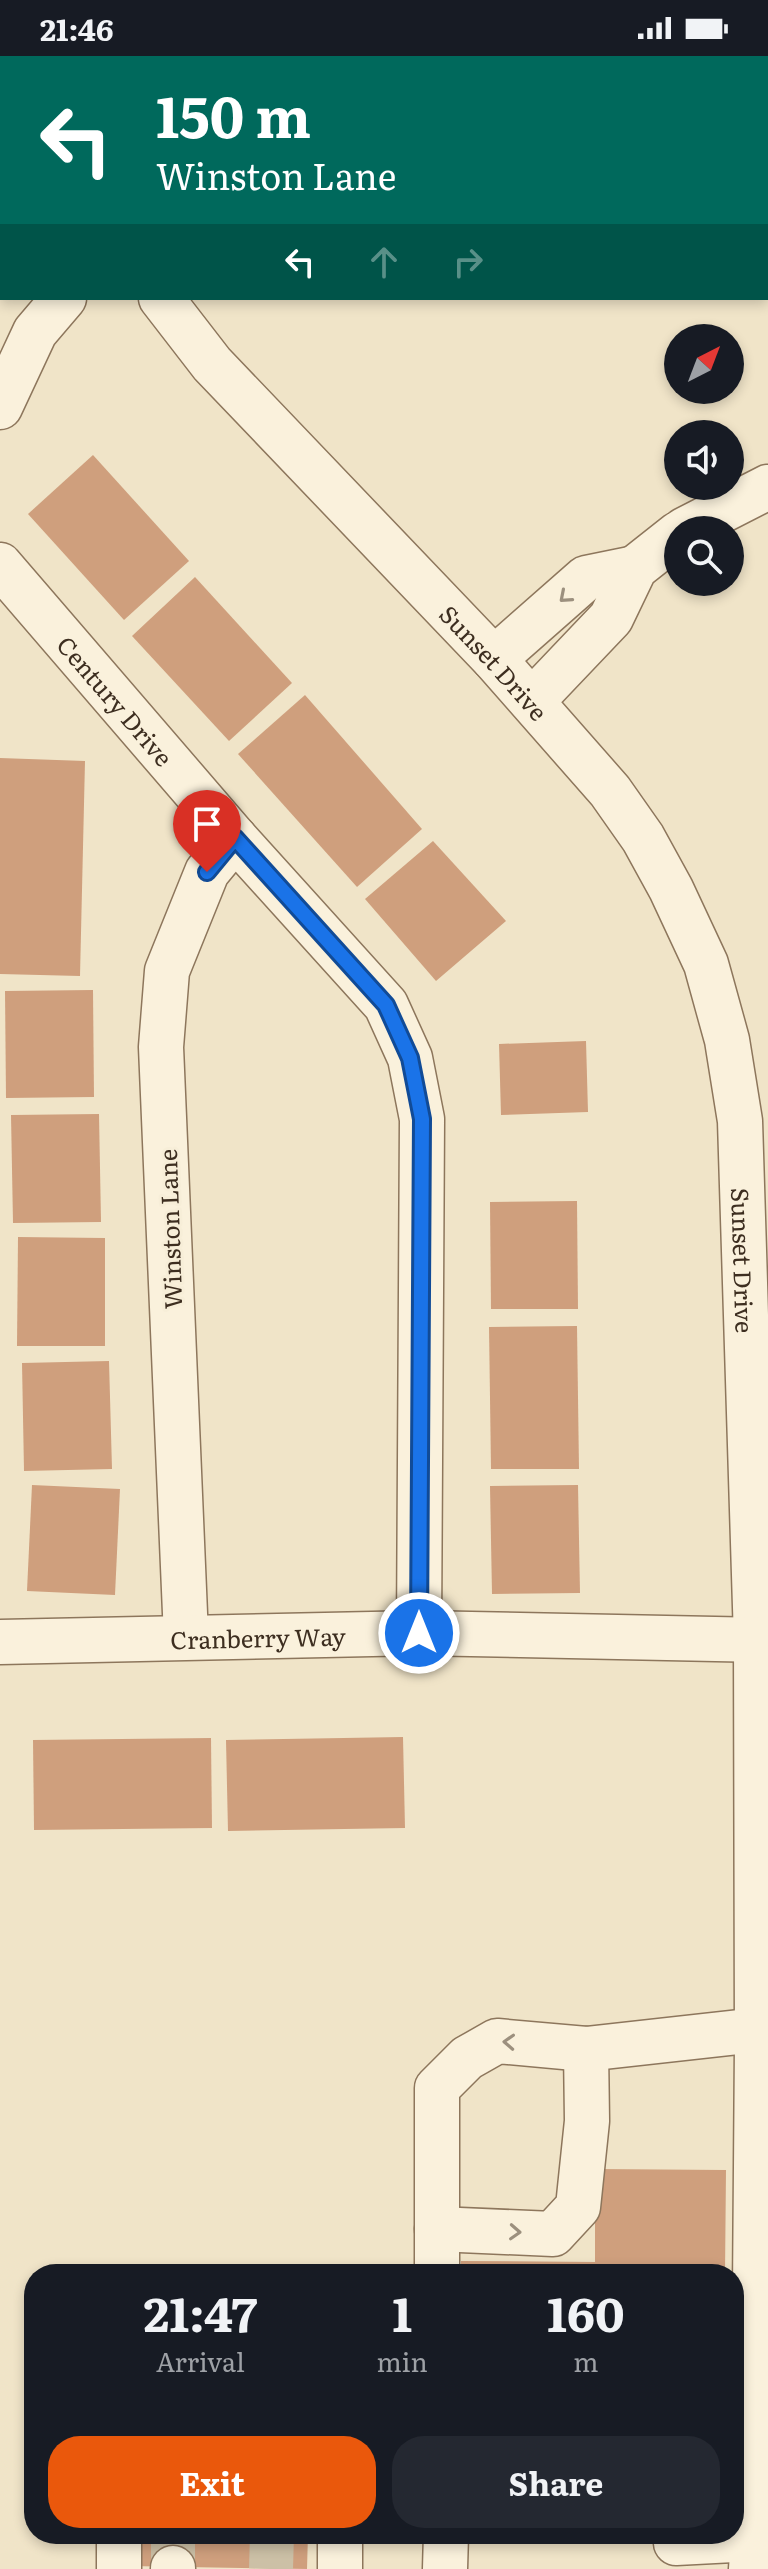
<!DOCTYPE html>
<html lang="en">
<head>
<meta charset="utf-8">
<style>
	:root { --surface:#171b24; --page:#242831; --text:#f1f3f6; --muted:#9ea1a6; --accent:#ea580c }
	body { margin:0; font-family:Literata,serif; background:var(--page); color:var(--text); height:100vh; display:flex; flex-direction:column; font-size:30px; white-space:nowrap }
	* { box-sizing:border-box; margin:0 }
	p { font-size:26px; color:var(--muted) }
	.icon { flex:none; width:44px; height:44px; fill:none; stroke:currentColor; stroke-width:2; stroke-linecap:round; stroke-linejoin:round }
	.map { position:relative; flex:1; overflow:hidden }
	.side { position:absolute; left:24px; top:2208px; width:720px; height:280px; display:flex; flex-direction:column; background:var(--surface); border-radius:32px; box-shadow:0 4px 12px #0003 }
	.side>* { flex:none }
	.banner { position:absolute; left:0px; top:0px; width:768px; height:244px; box-shadow:0 4px 12px #0003; background:#00695c; color:#fff; overflow:hidden }
	.needle { width:52px; rotate:42deg }
	.fabs { position:absolute; left:664px; top:268px; display:grid; gap:16px }
	.fabs a { display:grid; place-items:center; width:80px; height:80px; border-radius:50%; background:var(--surface); box-shadow:0 4px 12px #0003; font-size:40px }
	.pin { position:absolute; display:grid; place-items:center; width:68px; height:68px; color:#fff; margin:-82px -34px; border-radius:50% 50% 50% 0; rotate:-45deg; box-shadow:0 0 8px #0007 }
	.pin .icon { rotate:45deg }
	.me { position:absolute; width:88px; margin:-44px; rotate:0deg; stroke-linejoin:round; filter:drop-shadow(0 0 6px #0008) }
	.turn { display:flex; align-items:center; gap:28px; height:168px; padding:0 24px; font-size:36px }
	.turn .icon { width:104px; height:104px; stroke-width:2.5 }
	.turn b { display:block; font-size:56px; line-height:68px }
	.lanes { display:flex; align-items:center; height:76px; padding:0 24px; background:#0003; justify-content:center; gap:40px; direction:ltr }
	.lanes .off { opacity:.35 }
	.eta { display:flex; justify-content:space-evenly; align-items:center; height:136px; text-align:center }
	.eta b { font-size:48px; font-weight:700; line-height:56px }
	.button { display:flex; gap:16px; margin-top:auto; padding:16px 24px }
	.button a { flex:1; height:92px; border-radius:32px; background:var(--accent); color:#fff; font-size:32px; font-weight:700; line-height:92px; text-align:center }
	.button a+a { background:var(--page); color:var(--text) }
	.status { display:flex; justify-content:space-between; align-items:center; height:56px; padding:0 40px; background:var(--surface); direction:ltr }
	.status svg { height:22px; fill:currentColor }
	.map>svg:first-child { display:block }
</style>
</head>
<body>
<div class="status"><b>21:46</b><svg viewBox="0 0 49 12"><path d="M0 12V9h3v3zM5 12V6h3v6zM10 12V3h3v9zM15 12V0h3v12zM26 1h20v11H26zM47 4h2v5h-2z"/></svg></div>
<div class="map">
<svg width="768" height="2513" viewBox="0 0 768 2513">
	<rect width="100%" height="100%" fill="#f0e4c8"/>
	<g fill="#cf9f7d">
		<polygon points="93,399 189,505 124,564 28,458"/>
		<polygon points="195,521 292,627 229,685 132,580"/>
		<polygon points="305,639 422,773 357,831 238,698"/>
		<polygon points="0,702 85,705 80,920 0,918"/>
		<polygon points="433,785 506,865 436,925 365,843"/>
		<polygon points="93,934 94,1041 6,1042 5,935"/>
		<polygon points="586,985 588,1056 501,1059 499,988"/>
		<polygon points="99,1058 101,1166 13,1167 11,1059"/>
		<polygon points="577,1145 578,1253 491,1253 490,1146"/>
		<polygon points="18,1181 105,1182 105,1290 17,1290"/>
		<polygon points="577,1270 579,1413 491,1413 489,1271"/>
		<polygon points="109,1305 112,1413 24,1415 22,1307"/>
		<polygon points="32,1429 120,1433 115,1539 27,1535"/>
		<polygon points="578,1429 580,1537 492,1538 490,1430"/>
		<polygon points="403,1681 405,1772 228,1775 226,1684"/>
		<polygon points="211,1682 212,1772 34,1774 33,1684"/>
		<polygon points="595,2113 726,2114 725,2218 461,2218 461,2205 595,2206"/>
		<polygon points="130,2478 308,2478 307,2513 129,2510"/>
	</g>
	<g fill="none" stroke-linecap="round" stroke-linejoin="round">
		<g stroke="#ccc0a6" stroke-width="44" stroke-dasharray="44 22" stroke-linecap="butt">
			<polyline points="173,2478 173,2512"/>
			<polyline points="271,2513 272,2478"/>
		</g>
		<g stroke="#8d765c" stroke-width="47">
			<g id="minor">
				<polyline points="168,2 169,0"/>
				<path id="s1" d="M 161,242 L 212,308 L 494,603 L 610,735 L 643,782 L 671,833 L 706,908 L 727,984 L 740,1065 L 756,1583 L 757,1987 L 753,2483 L 751,2513"/>
				<polyline points="0,351 35,276 64,242"/>
				<polyline points="684,474 768,431"/>
				<path id="s2" d="M 0,509 L 235,782 L 386,949 L 410,1002 L 422,1063 L 419,1577"/>
				<polyline points="494,603 586,522 635,512"/>
				<polyline points="532,645 611,562 635,512 678,478"/>
				<polyline points="186,1581 161,991 167,915 207,816 235,782"/>
				<path id="s3" d="M 0,1586 L 419,1577 L 768,1584"/>
				<polyline points="437,2173 553,2178 578,2151 587,2065 586,1993"/>
				<polyline points="437,2218 437,2032 467,2002 497,1985 586,1993 757,1974"/>
				<polyline points="340,2478 340,2513"/>
				<polyline points="676,2487 753,2483"/>
				<polyline points="119,2513 119,2478"/>
				<polyline points="173,2513 173,2512"/>
				<polyline points="445,2513 446,2478"/>
			</g>
		</g>
		<use href="#minor" stroke="#faf1dc" stroke-width="44"/>
	</g>
	<defs><path id="oneway-chevron" d="M-2-3.5L2.5 0L-2 3.5" fill="none" stroke-width="1.6" stroke-linecap="round" stroke-linejoin="round" transform="scale(2)"/></defs>
	<g stroke="#9c907e">
		<use href="#oneway-chevron" transform="translate(565 541) rotate(139)"/>
		<use href="#oneway-chevron" transform="translate(509 1986) rotate(-177)"/>
		<use href="#oneway-chevron" transform="translate(515 2176) rotate(3)"/>
	</g>
	<g fill="none" stroke-linecap="round" stroke-linejoin="round">
		<g stroke="#114b97" stroke-width="20">
			<polyline id="route" points="207,816 235,782 386,949 410,1002 422,1063 419,1577"/>
		</g>
		<use href="#route" stroke="#1a73e8" stroke-width="14"/>
	</g>
	<g text-anchor="middle" dominant-baseline="central" stroke-width="6" stroke-linejoin="round" paint-order="stroke">
		<g font-size="24" fill="#3d2e20" stroke="#f7eed8">
			<text stroke="none"><textPath href="#s1" startOffset="494">Sunset Drive</textPath></text>
			<text stroke="none"><textPath href="#s2" startOffset="178">Century Drive</textPath></text>
			<text transform="translate(169 1173) rotate(-92)">Winston Lane</text>
			<text stroke="none"><textPath href="#s1" startOffset="1166">Sunset Drive</textPath></text>
			<text stroke="none"><textPath href="#s3" startOffset="258">Cranberry Way</textPath></text>
		</g>
	</g>
</svg>
<div class="fabs">
<a><svg class="needle" viewBox="-14 -14 28 28"><path d="M0-13l5 13h-10z" fill="#e53935"/><path d="M0 13l5-13h-10z" fill="#9ea1a6"/></svg></a>
<a><svg class="icon" aria-label="sound" viewBox="0 0 24 24"><path d="M4 9h4l5-4v14l-5-4H4zM17 9q2 3 0 6"/></svg></a>
<a><svg class="icon" aria-label="search" viewBox="0 0 24 24"><circle cx="10" cy="10" r="6"/><path d="M15 15l6 6"/></svg></a>
</div>
<div class="pin" style="left:207px;top:816px;background:#d93025"><svg class="icon" aria-label="arrive" viewBox="0 0 24 24"><path d="M6 21V4h12l-3 4 3 4H6"/></svg></div>
<svg class="me" style="left:419px;top:1577px" viewBox="-20 -20 40 40"><circle r="17" fill="#1a73e8" stroke="#fff" stroke-width="3"/><path d="M0-11L8 9 0 5-8 9z" fill="#fff"/></svg>
<div class="banner">
<div class="turn"><svg class="icon" aria-label="left" viewBox="0 0 24 24"><path d="M17 20v-9H6M10 6l-5 5 5 5"/></svg><div><b>150 m</b>Winston Lane</div></div>
<div class="lanes"><svg class="icon" aria-label="left" viewBox="0 0 24 24"><path d="M17 20v-9H6M10 6l-5 5 5 5"/></svg><svg class="icon off" aria-label="ahead" viewBox="0 0 24 24"><path d="M12 20V5M6 11l6-6 6 6"/></svg><svg class="icon off" aria-label="right" viewBox="0 0 24 24"><path d="M7 20v-9h11M14 6l5 5-5 5"/></svg></div>
</div>
<section class="side">
<div class="eta">
<div><b>21:47</b><p>Arrival</p></div>
<div><b>1</b><p>min</p></div>
<div><b>160</b><p>m</p></div>
</div>
<div class="button"><a>Exit</a><a>Share</a></div>
</section>
</div>
</body>
</html>
